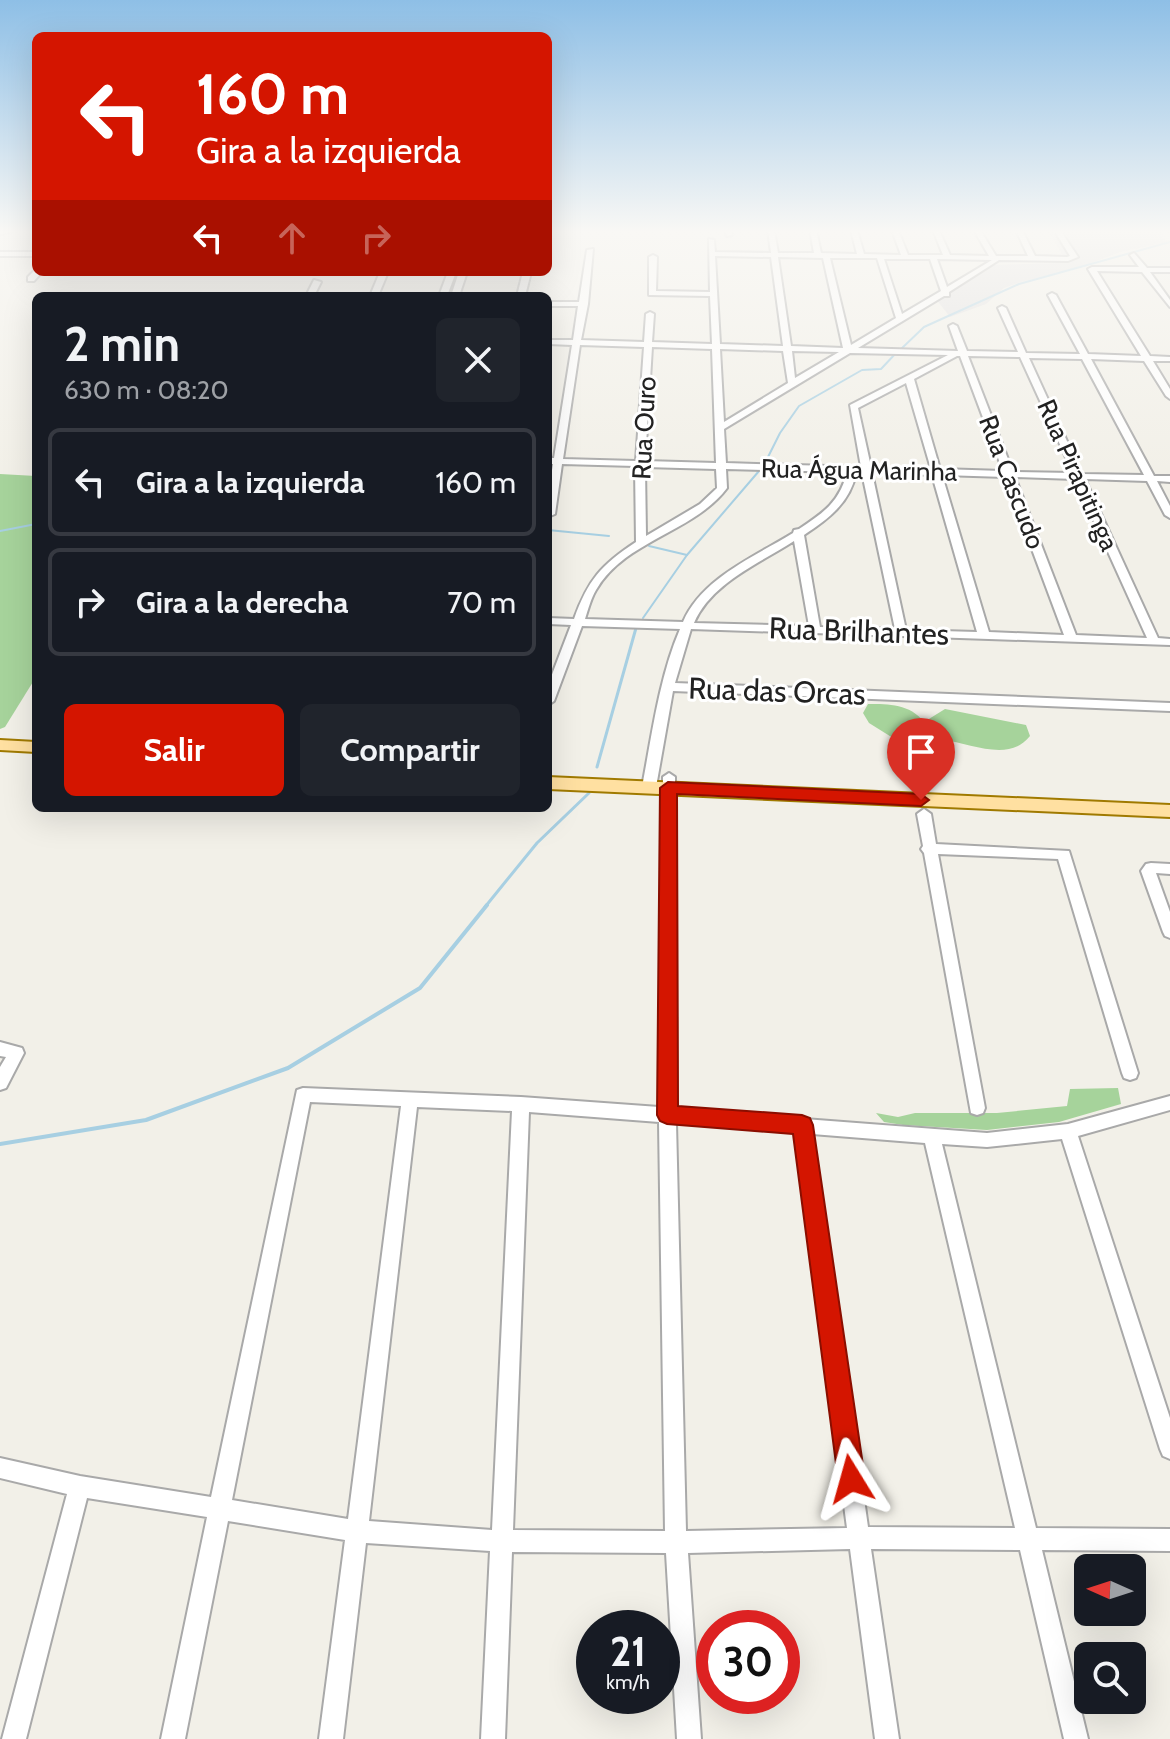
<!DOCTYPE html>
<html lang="es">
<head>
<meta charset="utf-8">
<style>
	:root { --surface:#171b24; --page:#20242c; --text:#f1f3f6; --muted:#9ea1a6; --line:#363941; --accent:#d41500 }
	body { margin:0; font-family:Cabin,sans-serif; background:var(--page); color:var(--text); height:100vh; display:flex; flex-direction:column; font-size:30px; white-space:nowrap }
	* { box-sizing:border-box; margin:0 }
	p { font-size:26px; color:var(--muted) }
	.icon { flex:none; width:44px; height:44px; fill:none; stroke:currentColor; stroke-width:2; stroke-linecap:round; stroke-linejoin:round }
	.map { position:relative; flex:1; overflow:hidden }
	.side { position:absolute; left:32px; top:292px; width:520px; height:520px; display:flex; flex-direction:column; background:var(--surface); border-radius:12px; box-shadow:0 8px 32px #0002 }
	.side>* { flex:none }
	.banner { position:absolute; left:32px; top:32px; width:520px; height:244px; border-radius:12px; box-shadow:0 8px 32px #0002; background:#d41500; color:#fff; overflow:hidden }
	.needle { width:52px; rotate:273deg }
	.fabs { position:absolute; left:1074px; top:1554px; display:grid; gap:16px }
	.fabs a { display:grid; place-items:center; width:72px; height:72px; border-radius:12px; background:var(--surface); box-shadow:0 8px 32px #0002; font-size:40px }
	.speed { position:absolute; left:576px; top:1610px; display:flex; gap:16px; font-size:40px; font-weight:700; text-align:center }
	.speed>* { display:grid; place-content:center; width:104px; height:104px; border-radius:50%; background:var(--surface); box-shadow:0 8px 32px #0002; line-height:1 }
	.speed small { font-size:20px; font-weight:400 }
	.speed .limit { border:12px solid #d22; background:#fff; color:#111 }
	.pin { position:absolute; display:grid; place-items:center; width:68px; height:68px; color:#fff; margin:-82px -34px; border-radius:50% 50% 50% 0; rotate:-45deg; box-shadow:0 0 8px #0007 }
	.pin .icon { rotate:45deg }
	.me { position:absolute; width:88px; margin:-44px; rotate:352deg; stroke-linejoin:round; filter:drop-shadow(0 0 6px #0008) }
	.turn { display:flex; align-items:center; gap:28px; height:168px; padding:0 32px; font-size:36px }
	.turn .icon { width:104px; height:104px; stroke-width:2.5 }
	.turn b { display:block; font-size:56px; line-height:68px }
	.lanes { display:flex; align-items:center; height:76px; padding:0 32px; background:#0003; justify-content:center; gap:40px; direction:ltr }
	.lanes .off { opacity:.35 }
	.round { display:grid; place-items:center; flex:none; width:84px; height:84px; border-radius:12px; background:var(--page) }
	.headline { display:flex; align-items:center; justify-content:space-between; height:136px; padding:0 32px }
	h1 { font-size:48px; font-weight:800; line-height:60px }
	.button { display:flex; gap:16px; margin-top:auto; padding:16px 32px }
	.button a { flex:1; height:92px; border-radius:12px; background:var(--accent); color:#fff; font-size:32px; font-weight:800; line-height:92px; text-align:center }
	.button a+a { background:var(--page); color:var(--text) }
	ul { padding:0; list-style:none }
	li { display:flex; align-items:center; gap:24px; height:108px; margin:0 16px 12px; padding:0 16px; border:4px solid var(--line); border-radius:12px }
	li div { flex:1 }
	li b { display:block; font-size:30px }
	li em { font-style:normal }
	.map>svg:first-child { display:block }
</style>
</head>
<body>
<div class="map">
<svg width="1170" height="1739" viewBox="0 0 1170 1739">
	<rect width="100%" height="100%" fill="#f2f0e8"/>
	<polygon fill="#e0dfdf" points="1048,230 1158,230 1167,242 1120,252 1081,267 1021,282 1004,288 986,304 950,317 936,299 989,265 1067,263"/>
	<g fill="#a6d39b">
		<polygon points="0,474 36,476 36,677 5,727 0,729"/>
		<path d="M 868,704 C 889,704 910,704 924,722 L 945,709 L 1026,725 L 1030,736 C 1009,763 971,743 943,740 L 932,747 L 932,769 L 915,771 L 909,748 L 869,723 L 863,713 Z"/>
		<polygon points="1118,1088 1121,1104 1059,1122 987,1130 903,1125 884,1122 876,1113 898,1117 915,1113 997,1113 1067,1106 1070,1089"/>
	</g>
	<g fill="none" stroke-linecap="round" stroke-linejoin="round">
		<g stroke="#a7cfe2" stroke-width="2">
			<polyline points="900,350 924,327 1019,284 1170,242"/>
			<polyline points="765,463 780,433 799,406 862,370 881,369 896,353"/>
			<polyline points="548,530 609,536"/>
			<polyline points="0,531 36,524"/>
			<polyline points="649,546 687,555"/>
			<polyline points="643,618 687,555 759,471"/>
		</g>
		<g stroke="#a7cfe2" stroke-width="3">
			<polyline points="597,767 636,628"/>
			<polyline points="485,907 537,843 589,793"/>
		</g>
		<polyline stroke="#a7cfe2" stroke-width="4" points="0,1144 146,1120 288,1068 420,988 487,905"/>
		<g stroke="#a9a9a9" stroke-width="4">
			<g id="minor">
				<polygon points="0,230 20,230 0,234"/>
				<polygon points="724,230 730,230 732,235 727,236"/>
				<path d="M 768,230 L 774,230 L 778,253 L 814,253 L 810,230 L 816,230 L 821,253 L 857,254 L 851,230 L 857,230 L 864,254 L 901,255 L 892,230 L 898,230 L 908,255 L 943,255 L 933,230 L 939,230 L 950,255 L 989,256 L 974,230 L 980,230 L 996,256 L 1028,256 L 1016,230 L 1022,230 L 1035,256 L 1067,257 L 1070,256 L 1054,230 L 1060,230 L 1078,257 L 1068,261 L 999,260 L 949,292 L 949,296 L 944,296 L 858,348 L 958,351 L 949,326 L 953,324 L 957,326 L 967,351 L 1018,352 L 998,308 L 1002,306 L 1006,308 L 1026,353 L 1080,354 L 1048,295 L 1052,293 L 1056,295 L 1088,354 L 1141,356 L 1088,269 L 1092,267 L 1139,267 L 1130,255 L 1134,253 L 1147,268 L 1170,268 L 1170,272 L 1150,272 L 1170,300 L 1170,307 L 1142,272 L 1097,271 L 1150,356 L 1170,357 L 1170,361 L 1153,361 L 1170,389 L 1170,399 L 1166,396 L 1144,361 L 1091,359 L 1154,476 L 1170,476 L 1170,482 L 1157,481 L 1170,506 L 1170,518 L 1165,515 L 1147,481 L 1085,479 L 1158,638 L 1170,639 L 1170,645 L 691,629 L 675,683 L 1170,703 L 1170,711 L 673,691 L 656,787 L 649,791 L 642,787 C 652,735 659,678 680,629 L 582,626 L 554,701 L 548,705 L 548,685 L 571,625 L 548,624 L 548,618 L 574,619 C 588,580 601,565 636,542 L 635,466 L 562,464 L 555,514 L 548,517 L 548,495 L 553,464 L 548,464 L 548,458 L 554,458 L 572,345 L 548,344 L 548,340 L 573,340 L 578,306 L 548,306 L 548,302 L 579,302 L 587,250 L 593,249 L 588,304 L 581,340 L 644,342 L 646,314 L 650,312 L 654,314 L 652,342 L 712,344 L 710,296 L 649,295 L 649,257 L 653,255 L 657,257 L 656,291 L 710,292 L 709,239 L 714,240 L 715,252 L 771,253 ZM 715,256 L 771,257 L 783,346 L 720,344 ZM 778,257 L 823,258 L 843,348 L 791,346 ZM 830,258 L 877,258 L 896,318 L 851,345 ZM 884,259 L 930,259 L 941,291 L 902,314 ZM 937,259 L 992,260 L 947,287 ZM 580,345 L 644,347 L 636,461 L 563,459 ZM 652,347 L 712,349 L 716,463 L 645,461 ZM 720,349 L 783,351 L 788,383 L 724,422 ZM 792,351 L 839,352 L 795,378 ZM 850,353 L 948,355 L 850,405 L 861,467 L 726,463 L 724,429 ZM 957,356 L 960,356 L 1003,471 L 940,469 L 914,379 ZM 968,356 L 1020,357 L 1073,473 L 1013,472 ZM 1029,358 L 1082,359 L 1144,475 L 1082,474 ZM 906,383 L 931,469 L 871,467 L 858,408 ZM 645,467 L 716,469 L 717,488 L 700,504 L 646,536 ZM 726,469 L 847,472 C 840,502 823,513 799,529 L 794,530 L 793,533 C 754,557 702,578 683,622 L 585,619 C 588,610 591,598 596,590 C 625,540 693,533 727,488 ZM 856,473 L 862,473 L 895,629 L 820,627 L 804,535 C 828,519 850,503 856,473 ZM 872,473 L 932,475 L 977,632 L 906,630 ZM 942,475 L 1005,477 L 1064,635 L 989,632 ZM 1015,477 L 1075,479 L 1147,638 L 1076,635 ZM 794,541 L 809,626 L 694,623 C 711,583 760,563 794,541 Z"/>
				<rect x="0" y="252" width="36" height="4"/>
				<polygon points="35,270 42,272 34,281 28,281 28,277"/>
				<polygon points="380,272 388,272 378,296 370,296"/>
				<polygon points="448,272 456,272 447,296 439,296"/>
				<polygon points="459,272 467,272 459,296 451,296"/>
				<polygon points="523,272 531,272 525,296 517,296"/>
				<polygon points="314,280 321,282 314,296 306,296"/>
				<path d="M 669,773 L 675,777 L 675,1109 L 987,1133 L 1068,1124 L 1170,1096 L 1170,1110 L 1078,1136 L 1170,1418 L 1170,1459 L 1163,1456 L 1160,1449 L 1062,1139 L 987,1147 L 942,1144 L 1036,1528 L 1170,1529 L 1170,1551 L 1042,1550 L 1088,1739 L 1064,1739 L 1020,1550 L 871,1549 L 899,1739 L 875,1739 L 850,1549 L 688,1553 L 701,1739 L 677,1739 L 666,1553 L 512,1552 L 505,1739 L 481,1739 L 490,1551 L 366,1543 L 343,1739 L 319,1739 L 345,1540 L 228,1521 L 185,1739 L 161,1739 L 207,1517 L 87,1498 L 26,1739 L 2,1739 L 67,1494 L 0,1478 L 0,1458 L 80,1476 L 211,1497 L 297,1090 L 303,1088 L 521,1097 L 659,1107 L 663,777 ZM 310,1102 L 401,1106 L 348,1519 L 232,1500 ZM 417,1107 L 512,1111 L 492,1530 L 369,1521 ZM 529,1112 L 659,1122 L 665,1531 L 513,1530 ZM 676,1123 L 795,1132 L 847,1528 L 686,1531 ZM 812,1134 L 925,1143 L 1015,1528 L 868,1527 Z"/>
				<polygon points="924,809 931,814 936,844 1069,851 1138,1073 1136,1078 1130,1080 1124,1078 1122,1073 1058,859 938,854 985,1108 983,1113 977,1115 971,1113 924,853 921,849 923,846 917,814"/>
				<polygon points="1151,863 1170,864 1170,874 1156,873 1170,912 1170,938 1165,936 1163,932 1141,871 1146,864"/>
				<polygon points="0,1042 22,1048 24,1053 6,1088 0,1090 0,1067 6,1057 0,1056"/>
			</g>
		</g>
		<g stroke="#a07a00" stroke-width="4">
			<g id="major">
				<polygon points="0,740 36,742 36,752 0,750"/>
				<polygon points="548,777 1170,805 1170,817 548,789"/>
			</g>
		</g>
		<use href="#minor" fill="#fff" fill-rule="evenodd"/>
		<use href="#major" fill="#ffe0a1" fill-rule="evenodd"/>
	</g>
	<linearGradient id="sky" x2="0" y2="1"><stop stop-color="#8ebfe6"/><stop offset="0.49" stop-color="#f9f8f5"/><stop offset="1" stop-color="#f9f8f5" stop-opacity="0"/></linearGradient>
	<rect width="1170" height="473" fill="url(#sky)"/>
	<polygon fill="#d41500" stroke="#8a0e00" stroke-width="2" points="668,782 921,794 929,800 921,806 677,794 678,1106 802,1115 810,1118 813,1125 865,1479 861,1489 851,1493 842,1489 838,1479 793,1134 667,1124 660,1121 657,1115 660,788"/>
	<g text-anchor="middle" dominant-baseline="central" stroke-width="6" stroke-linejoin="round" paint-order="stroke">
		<g font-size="26" fill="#222" stroke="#fff">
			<text transform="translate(644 428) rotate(-87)">Rua Ouro</text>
			<text transform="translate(859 470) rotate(1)">Rua Água Marinha</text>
			<text transform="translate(1078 475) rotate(66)">Rua Pirapitinga</text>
			<text transform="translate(1012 482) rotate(69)">Rua Cascudo</text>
		</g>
		<g font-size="30" fill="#222" stroke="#fff">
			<text transform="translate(859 631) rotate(2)">Rua Brilhantes</text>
			<text transform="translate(777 691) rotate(2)">Rua das Orcas</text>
		</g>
	</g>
</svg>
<div class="fabs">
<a><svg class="needle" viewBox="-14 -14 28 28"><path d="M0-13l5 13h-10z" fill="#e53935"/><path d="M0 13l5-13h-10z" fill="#9ea1a6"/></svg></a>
<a><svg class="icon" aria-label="search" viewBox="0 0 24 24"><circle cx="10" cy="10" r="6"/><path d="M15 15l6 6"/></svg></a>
</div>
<div class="speed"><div>21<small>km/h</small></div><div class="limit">30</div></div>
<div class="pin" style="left:921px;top:800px;background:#d93025"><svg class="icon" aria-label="arrive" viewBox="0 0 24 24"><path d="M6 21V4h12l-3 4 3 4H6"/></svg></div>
<svg class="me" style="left:851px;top:1479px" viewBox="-20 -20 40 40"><path d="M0-17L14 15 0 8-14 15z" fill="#d41500" stroke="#fff" stroke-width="4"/></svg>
<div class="banner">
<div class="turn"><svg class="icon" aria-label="left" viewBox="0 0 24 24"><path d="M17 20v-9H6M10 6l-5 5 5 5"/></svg><div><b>160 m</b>Gira a la izquierda</div></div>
<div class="lanes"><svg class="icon" aria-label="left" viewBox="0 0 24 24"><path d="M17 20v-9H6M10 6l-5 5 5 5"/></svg><svg class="icon off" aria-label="ahead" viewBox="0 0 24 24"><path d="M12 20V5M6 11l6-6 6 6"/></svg><svg class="icon off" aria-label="right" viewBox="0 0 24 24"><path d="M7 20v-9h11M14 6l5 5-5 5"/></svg></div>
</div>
<section class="side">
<div class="headline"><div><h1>2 min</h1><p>630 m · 08:20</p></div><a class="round"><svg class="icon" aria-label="close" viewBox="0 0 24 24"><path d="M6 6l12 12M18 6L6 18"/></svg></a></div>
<ul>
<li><svg class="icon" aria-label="left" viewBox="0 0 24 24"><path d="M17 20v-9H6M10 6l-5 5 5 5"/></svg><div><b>Gira a la izquierda</b></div><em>160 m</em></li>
<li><svg class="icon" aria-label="right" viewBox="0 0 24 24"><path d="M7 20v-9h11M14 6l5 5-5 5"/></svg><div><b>Gira a la derecha</b></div><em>70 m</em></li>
</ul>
<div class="button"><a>Salir</a><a>Compartir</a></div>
</section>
</div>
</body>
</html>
